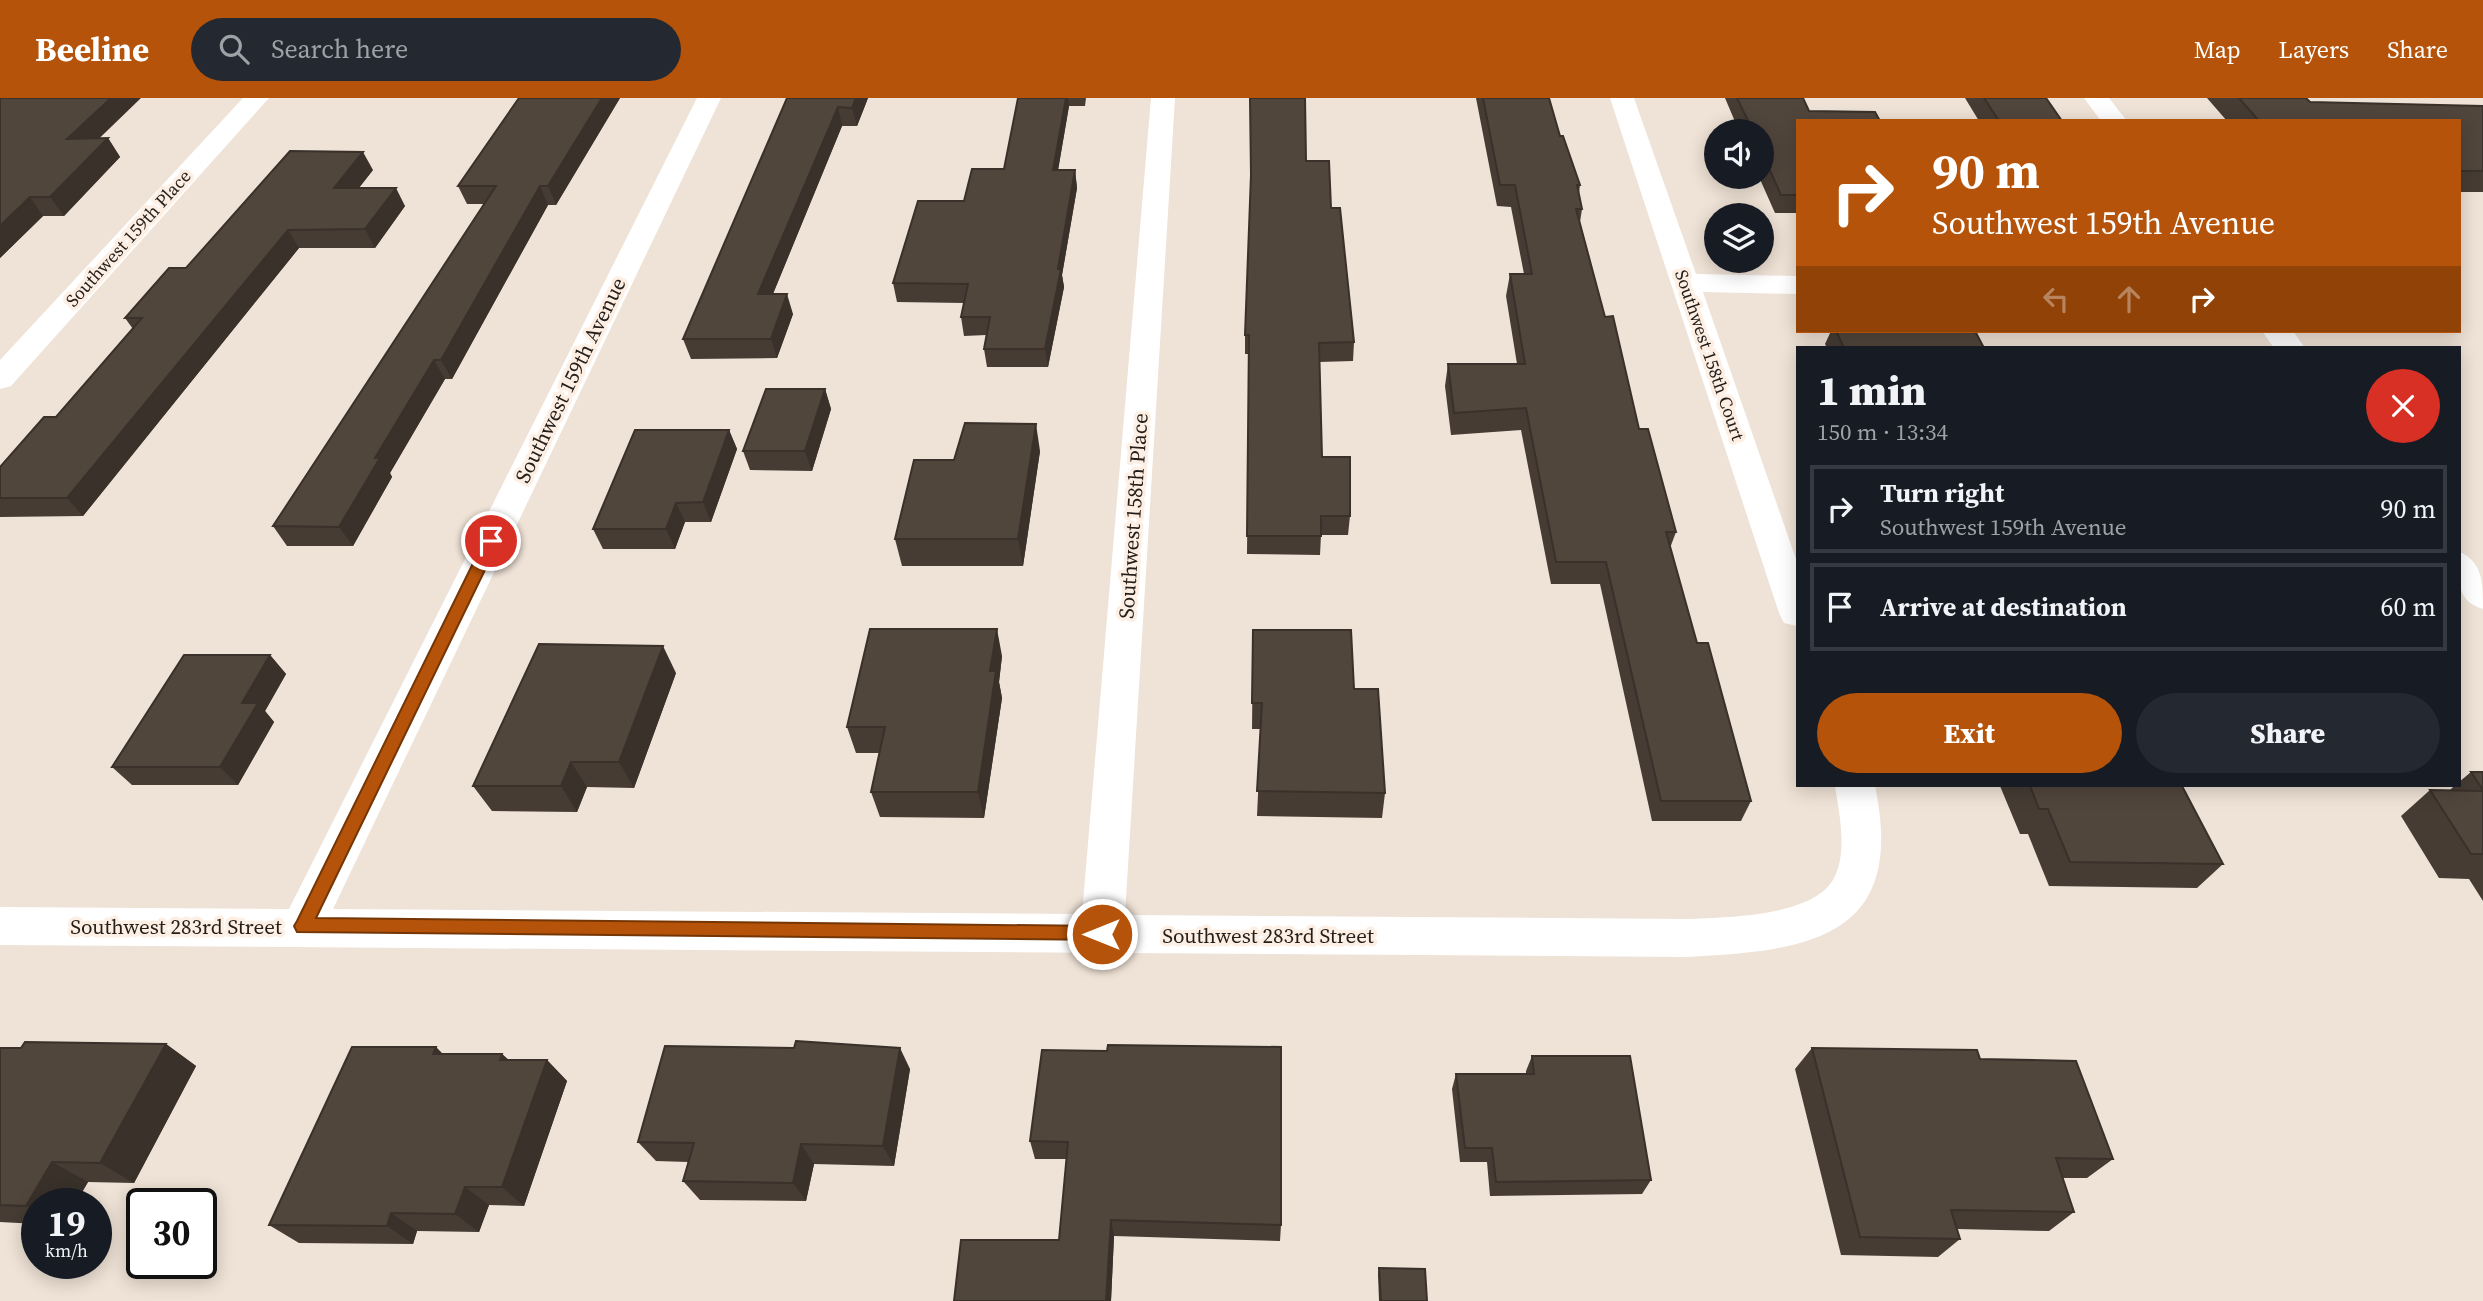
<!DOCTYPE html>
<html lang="en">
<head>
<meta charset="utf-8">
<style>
	:root { --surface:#171b24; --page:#242831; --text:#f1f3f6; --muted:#9ea1a6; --line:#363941; --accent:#b45309 }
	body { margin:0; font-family:"Source Serif 4",serif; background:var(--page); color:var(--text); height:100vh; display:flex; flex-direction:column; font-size:26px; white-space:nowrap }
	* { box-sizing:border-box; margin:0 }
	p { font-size:23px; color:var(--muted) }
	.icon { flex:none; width:38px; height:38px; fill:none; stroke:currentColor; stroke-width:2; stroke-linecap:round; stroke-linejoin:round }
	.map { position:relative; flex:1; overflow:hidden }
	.details { position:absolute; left:1796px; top:248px; width:665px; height:441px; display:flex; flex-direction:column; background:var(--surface); border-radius:0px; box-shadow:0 4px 18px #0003 }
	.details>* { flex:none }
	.hud { position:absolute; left:1796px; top:21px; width:665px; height:214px; border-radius:0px; box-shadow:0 4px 18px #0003; background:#b45309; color:#fff; overflow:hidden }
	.tools { position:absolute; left:1704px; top:21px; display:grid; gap:14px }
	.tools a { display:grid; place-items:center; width:70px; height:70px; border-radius:50%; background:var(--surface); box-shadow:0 4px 18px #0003; font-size:35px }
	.speed { position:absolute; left:21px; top:1090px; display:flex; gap:14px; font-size:35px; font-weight:700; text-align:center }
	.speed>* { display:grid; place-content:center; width:91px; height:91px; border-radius:50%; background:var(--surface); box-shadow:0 4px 18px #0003; line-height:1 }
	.speed small { font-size:18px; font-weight:400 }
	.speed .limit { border:4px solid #111; border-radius:10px; background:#fff; color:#111 }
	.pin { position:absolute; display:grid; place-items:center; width:60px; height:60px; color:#fff; margin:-30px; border:4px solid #fff; border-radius:50%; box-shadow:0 2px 7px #0007 }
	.me { position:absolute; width:77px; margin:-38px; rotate:270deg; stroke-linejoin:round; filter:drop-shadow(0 0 5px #0008) }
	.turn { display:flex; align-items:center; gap:24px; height:147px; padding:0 21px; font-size:32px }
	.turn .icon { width:91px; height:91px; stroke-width:2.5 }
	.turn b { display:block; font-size:49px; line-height:60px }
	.lanes { display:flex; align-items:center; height:66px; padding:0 21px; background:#0003; justify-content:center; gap:35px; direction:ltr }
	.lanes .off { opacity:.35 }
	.round { display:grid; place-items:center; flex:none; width:74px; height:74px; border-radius:37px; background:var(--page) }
	.overview { display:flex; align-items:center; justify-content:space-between; height:119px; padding:0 21px }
	h1 { font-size:42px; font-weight:800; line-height:52px }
	.action { display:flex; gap:14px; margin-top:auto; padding:14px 21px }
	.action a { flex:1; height:80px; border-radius:42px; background:var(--accent); color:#fff; font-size:28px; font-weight:800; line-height:80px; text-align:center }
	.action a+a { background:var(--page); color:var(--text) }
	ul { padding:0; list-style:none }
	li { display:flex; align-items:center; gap:21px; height:88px; margin:0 14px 10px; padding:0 7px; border:4px solid var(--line); border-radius:0px }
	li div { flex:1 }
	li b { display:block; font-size:26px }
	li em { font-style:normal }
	header { display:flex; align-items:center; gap:42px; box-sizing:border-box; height:98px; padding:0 35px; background:var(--accent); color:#fff }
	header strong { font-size:33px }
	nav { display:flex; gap:38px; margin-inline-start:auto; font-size:24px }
	.search { width:490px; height:63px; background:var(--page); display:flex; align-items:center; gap:18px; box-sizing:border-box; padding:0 24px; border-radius:38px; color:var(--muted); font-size:26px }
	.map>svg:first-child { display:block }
</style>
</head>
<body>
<header>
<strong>Beeline</strong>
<div class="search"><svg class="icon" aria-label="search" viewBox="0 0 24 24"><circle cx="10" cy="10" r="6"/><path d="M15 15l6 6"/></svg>Search here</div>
<nav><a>Map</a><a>Layers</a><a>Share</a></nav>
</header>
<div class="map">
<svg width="2483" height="1203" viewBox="0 0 2483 1203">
	<rect width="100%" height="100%" fill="#efe2d6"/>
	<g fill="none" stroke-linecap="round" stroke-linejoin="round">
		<g fill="#fff" fill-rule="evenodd">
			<polygon points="243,0 269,0 11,288 0,291 0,262"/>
			<path d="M 697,0 L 721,0 L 333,811 L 1082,816 L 1151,0 L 1175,0 L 1125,817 L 1687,821 C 1726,819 1814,819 1834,780 C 1848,753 1839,715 1835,688 L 1875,688 C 1907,840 1810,853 1687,859 L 0,847 L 0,809 L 289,811 Z"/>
			<polygon points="1610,0 1634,0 1696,176 1797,178 1797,196 1703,194 1797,464 1797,528 1784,525 1779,515"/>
			<polygon points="2084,0 2109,0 2127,23 2101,23"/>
			<polygon points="2262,233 2293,233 2305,250 2274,250"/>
			<path d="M 2459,454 C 2483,463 2483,486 2483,511 C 2455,503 2458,479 2459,454 Z"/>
		</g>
	</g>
	<g fill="#463c34">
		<polygon points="0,0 99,40 108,40 120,59 64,118 43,118 0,160"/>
		<polygon points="519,0 620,0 556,107 548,107 452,281 445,281 390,375 392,379 353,448 287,448 273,428 484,106 467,106 458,88"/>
		<polygon points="787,0 868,0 857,28 842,28 773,196 793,216 777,260 691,261 683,241"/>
		<polygon points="1018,0 1086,0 1085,8 1069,8 1058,72 1075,72 1077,90 1062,177 1064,189 1048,269 987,269 984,251 986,237 964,238 961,219 964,205 897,204 893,185 964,103 1004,71"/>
		<polygon points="1476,0 1549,0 1560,38 1580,87 1579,95 1582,111 1580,124 1605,219 1639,331 1676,434 1670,450 1697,545 1751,703 1741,723 1652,723 1600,486 1551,486 1521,332 1451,337 1445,288 1448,266 1517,266 1506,198 1510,176 1524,176 1511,109 1497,108"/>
		<polygon points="1725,0 1803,0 1797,23 1797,115 1775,115 1759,79 1762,79 1762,33 1739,33"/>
		<polygon points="1965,0 2046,0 2062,23 1979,23"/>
		<polygon points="2207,0 2306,0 2310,4 2483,8 2483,94 2459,94 2459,23 2227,23"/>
		<polygon points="1306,63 1331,110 1354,244 1353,263 1319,264 1322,359 1350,418 1348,437 1321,437 1320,457 1247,456 1249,256 1245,256 1245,237"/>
		<polygon points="373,72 359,90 405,108 375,150 299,150 83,418 0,419 0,369 56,319 133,231 125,220 186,170"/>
		<polygon points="1831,233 1975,233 1984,250 1827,250 1825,246"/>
		<polygon points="825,291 831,311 812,373 750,372 743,353"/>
		<polygon points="729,332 737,351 711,424 685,424 675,451 603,451 593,431"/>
		<polygon points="1040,353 1023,468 902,468 895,441 954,362"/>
		<polygon points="1253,532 1354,591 1385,695 1382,720 1257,718 1261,631 1252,631"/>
		<polygon points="270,557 286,576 265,613 274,624 238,687 132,687 112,669"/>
		<polygon points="1002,558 999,584 1002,600 984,720 880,719 871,694 880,655 856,655 847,629"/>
		<polygon points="676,575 634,690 587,689 577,714 492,713 473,688"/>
		<polygon points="2471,674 2483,674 2483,803 2469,781 2439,780 2401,718 2430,692 2449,693 2454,688 2459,688 2459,684"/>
		<polygon points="2000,688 2182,688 2223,766 2197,790 2049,788 2028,736 2020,736"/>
		<polygon points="166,946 196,968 134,1085 88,1084 75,1106 37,1106 37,1126 0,1124 0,950"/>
		<polygon points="794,950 910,971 894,1068 814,1066 806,1103 700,1102 683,1083 688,1064 656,1063 638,1044"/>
		<polygon points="1812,950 1980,961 2113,1061 2087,1080 2063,1080 2074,1114 2049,1133 1957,1131 1960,1141 1938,1159 1841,1157 1795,971"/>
		<polygon points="1042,952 1281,1127 1280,1143 1114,1138 1111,1203 954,1203 1059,1142 1067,1061 1035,1061 1030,1043"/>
		<polygon points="442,956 502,956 509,962 547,962 567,983 524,1108 489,1107 479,1134 417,1133 413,1146 299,1145 269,1127"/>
		<polygon points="1532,958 1651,1082 1642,1096 1490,1098 1487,1064 1460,1064 1452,991 1456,976 1526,976 1526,973"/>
		<polygon points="1379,1170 1427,1203 1379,1203 1378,1176"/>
	</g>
	<g fill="#39312a">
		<polygon points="111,0 141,0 80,59 67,41"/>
		<polygon points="602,0 620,0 556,107 548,88"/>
		<polygon points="856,0 868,0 857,28 852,10"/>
		<polygon points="1066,0 1068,0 1069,8 1055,90 1053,72"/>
		<polygon points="838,9 842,28 765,215 758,196"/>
		<polygon points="108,40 120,59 64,118 50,99"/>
		<polygon points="363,54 373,72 344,108 334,90"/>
		<polygon points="1075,72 1077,90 1062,177 1064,189 1048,269 1045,251"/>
		<polygon points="540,88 548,107 452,281 441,262"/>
		<polygon points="396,90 405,108 375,150 365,131"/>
		<polygon points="30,99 43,118 0,160 0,128"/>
		<polygon points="288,132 299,150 83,418 67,400"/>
		<polygon points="787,196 793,216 777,260 771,241"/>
		<polygon points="434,262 445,281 390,375 392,379 353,448 339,429 375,360"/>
		<polygon points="825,291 831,311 812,373 805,353"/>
		<polygon points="1036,326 1040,353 1023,468 1018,441"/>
		<polygon points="729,332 737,351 711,424 703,404"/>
		<polygon points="676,405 685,424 675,451 666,431"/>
		<polygon points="997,531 1002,558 999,584 1002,600 984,720 978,694 990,573"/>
		<polygon points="663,548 676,575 634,690 619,664"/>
		<polygon points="270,557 286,576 265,613 274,624 238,687 220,669 242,605"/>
		<polygon points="571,664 587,689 577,714 561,688"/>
		<polygon points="166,946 196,968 134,1085 100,1065"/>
		<polygon points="436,949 458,971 433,956"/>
		<polygon points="900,950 910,971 894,1068 883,1048"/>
		<polygon points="502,956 523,977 500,962"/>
		<polygon points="547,962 567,983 524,1108 502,1089"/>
		<polygon points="801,1046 814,1066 806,1103 793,1085"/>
		<polygon points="52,1064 88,1084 75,1106 37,1106 37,1113 26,1108"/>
		<polygon points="465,1089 489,1107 479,1134 455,1116"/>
		<polygon points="391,1115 417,1133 413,1146 387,1128"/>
		<polygon points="1111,1122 1114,1138 1111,1203 1106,1203"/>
	</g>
	<g fill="#51463c" stroke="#39312a" stroke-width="2">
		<polygon points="0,0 111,0 67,41 108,40 50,99 30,99 0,128"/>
		<polygon points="519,0 602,0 548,88 540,88 441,262 434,262 375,360 380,360 339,429 273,428 496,88 458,88"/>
		<polygon points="787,0 856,0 852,10 838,9 758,196 787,196 771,241 683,241"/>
		<polygon points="1018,0 1066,0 1053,72 1075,72 1058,171 1061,171 1045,251 984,251 990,219 961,219 968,186 893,185 918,103 964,103 972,71 1004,71"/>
		<polygon points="1250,0 1305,0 1306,63 1329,63 1331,110 1340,110 1354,244 1319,245 1322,359 1350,359 1350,418 1321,418 1321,438 1247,438 1249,237 1245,237 1251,77"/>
		<polygon points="1483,0 1549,0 1560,38 1563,38 1580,87 1577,87 1582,111 1576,111 1605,219 1613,218 1639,331 1648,331 1676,434 1666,434 1697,545 1708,545 1751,703 1661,703 1606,464 1556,464 1526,310 1454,315 1448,266 1525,266 1510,176 1532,176 1515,87 1500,87"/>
		<polygon points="1737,0 1803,0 1809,13 1875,14 1880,23 1797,23 1797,97 1781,97 1762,55 1762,33 1753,33"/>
		<polygon points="1984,0 2046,0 2062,23 1999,23"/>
		<polygon points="2239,0 2306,0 2310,4 2483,8 2483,73 2459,73 2459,23 2259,23"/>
		<polygon points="290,53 363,54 334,90 396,90 365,131 288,132 67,400 0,400 0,369 44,319 56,319 142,220 125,220 169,170 186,170"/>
		<polygon points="1836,233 1975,233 1984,250 1844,250"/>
		<polygon points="766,291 825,291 805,353 743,353"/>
		<polygon points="965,325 1036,326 1018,441 895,441 914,362 954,362"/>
		<polygon points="635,332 729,332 703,404 676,405 666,431 593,431"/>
		<polygon points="870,531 997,531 990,573 996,573 978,694 871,694 885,629 847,629"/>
		<polygon points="1253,532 1351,532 1354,591 1378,591 1385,695 1257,693 1262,605 1252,605"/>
		<polygon points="539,546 663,548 619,664 571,664 561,688 473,688"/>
		<polygon points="184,557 270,557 242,605 258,605 220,669 112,669"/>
		<polygon points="2471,674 2483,674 2483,692"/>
		<polygon points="2030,688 2182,688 2223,766 2070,764 2048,711 2039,711"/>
		<polygon points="2430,692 2483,693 2483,756 2471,756"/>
		<polygon points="796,943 900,950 883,1048 801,1046 793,1085 683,1083 694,1045 638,1044 665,948 794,950"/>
		<polygon points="25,944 166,946 100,1065 52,1064 26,1108 0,1107 0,950 21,950"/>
		<polygon points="1108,947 1281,949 1281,1127 1111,1122 1106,1203 954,1203 961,1142 1059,1142 1068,1044 1030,1043 1042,952 1107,953"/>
		<polygon points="352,949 436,949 433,956 502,956 500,962 547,962 502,1089 465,1089 455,1116 391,1115 387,1128 269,1127"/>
		<polygon points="1812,950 1977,952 1980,961 2076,963 2113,1061 2056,1060 2074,1114 1951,1112 1960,1141 1860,1139"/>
		<polygon points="1532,958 1630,958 1651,1082 1496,1084 1492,1050 1465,1050 1456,976 1534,976"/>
		<polygon points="1379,1170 1425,1171 1427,1203 1381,1203"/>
	</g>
	<polygon fill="#b45309" stroke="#753606" stroke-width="2" points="491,438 499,443 316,820 1102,828 1109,830 1111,836 1109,842 297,834 294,828 297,823 484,443"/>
	<g text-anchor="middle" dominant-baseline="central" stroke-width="7" stroke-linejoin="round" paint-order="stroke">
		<g font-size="18" fill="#231e1a" stroke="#fdefe3">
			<text transform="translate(128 140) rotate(-48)">Southwest 159th Place</text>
			<text transform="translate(1710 257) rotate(71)">Southwest 158th Court</text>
		</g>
		<g font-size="21" fill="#231e1a" stroke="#fdefe3">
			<text transform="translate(570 282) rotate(-64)">Southwest 159th Avenue</text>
			<text transform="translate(1133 418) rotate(-86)">Southwest 158th Place</text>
			<text x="176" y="828">Southwest 283rd Street</text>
			<text x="1268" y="837">Southwest 283rd Street</text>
		</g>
	</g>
</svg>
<div class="tools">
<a><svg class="icon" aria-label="sound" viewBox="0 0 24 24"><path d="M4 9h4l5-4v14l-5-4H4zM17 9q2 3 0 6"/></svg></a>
<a><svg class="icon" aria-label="layers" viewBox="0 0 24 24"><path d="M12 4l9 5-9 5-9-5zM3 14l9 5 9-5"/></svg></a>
</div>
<div class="speed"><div>19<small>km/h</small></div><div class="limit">30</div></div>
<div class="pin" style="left:491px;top:443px;background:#d93025"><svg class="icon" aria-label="arrive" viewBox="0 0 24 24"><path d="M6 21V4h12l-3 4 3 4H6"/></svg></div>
<svg class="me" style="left:1102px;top:836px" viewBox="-20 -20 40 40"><circle r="17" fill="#b45309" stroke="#fff" stroke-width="3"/><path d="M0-11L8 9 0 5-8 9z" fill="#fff"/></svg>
<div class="hud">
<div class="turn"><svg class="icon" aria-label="right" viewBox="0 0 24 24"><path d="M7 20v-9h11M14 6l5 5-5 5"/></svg><div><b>90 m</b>Southwest 159th Avenue</div></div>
<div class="lanes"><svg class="icon off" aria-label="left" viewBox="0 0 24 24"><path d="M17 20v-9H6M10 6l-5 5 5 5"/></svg><svg class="icon off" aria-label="ahead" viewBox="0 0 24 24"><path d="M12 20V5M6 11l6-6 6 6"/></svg><svg class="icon" aria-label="right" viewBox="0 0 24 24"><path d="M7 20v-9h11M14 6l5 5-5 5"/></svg></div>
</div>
<section class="details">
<div class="overview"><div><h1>1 min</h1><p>150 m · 13:34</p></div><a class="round" style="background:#d93025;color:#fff"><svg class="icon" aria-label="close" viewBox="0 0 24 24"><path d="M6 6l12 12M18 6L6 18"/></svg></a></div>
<ul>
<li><svg class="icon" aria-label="right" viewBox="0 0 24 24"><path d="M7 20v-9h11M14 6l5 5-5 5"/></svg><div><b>Turn right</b><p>Southwest 159th Avenue</p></div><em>90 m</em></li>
<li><svg class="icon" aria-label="arrive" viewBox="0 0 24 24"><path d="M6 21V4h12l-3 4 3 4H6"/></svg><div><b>Arrive at destination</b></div><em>60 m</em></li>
</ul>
<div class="action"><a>Exit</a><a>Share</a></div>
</section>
</div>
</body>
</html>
